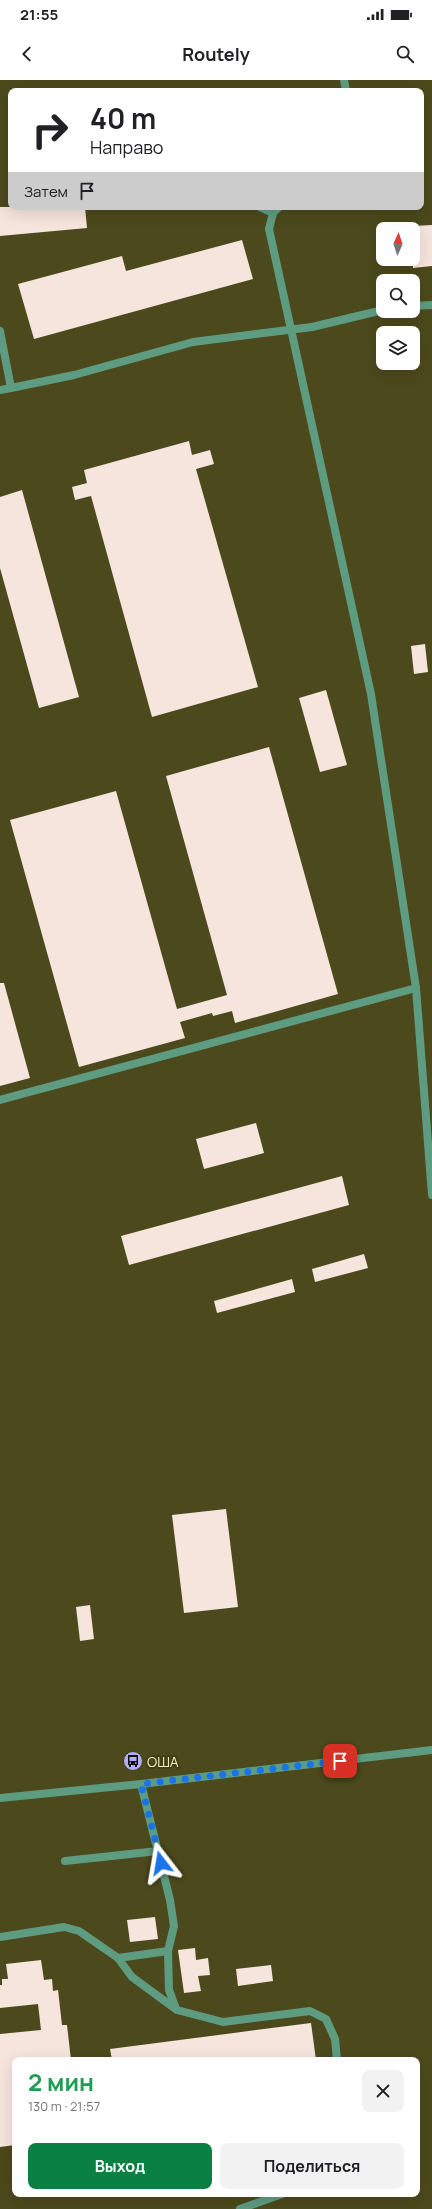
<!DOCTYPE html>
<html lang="ru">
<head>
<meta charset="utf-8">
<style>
	:root { --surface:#fff; --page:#f2f2f2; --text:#202124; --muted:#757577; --accent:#0b8043 }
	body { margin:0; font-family:Manrope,sans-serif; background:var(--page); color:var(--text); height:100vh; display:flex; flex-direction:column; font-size:15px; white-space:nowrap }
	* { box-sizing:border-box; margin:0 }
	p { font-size:13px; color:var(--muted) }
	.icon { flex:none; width:22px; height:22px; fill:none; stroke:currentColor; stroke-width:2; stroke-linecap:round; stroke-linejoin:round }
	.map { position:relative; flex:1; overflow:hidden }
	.side { position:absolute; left:12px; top:1977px; width:408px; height:140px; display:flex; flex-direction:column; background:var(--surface); border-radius:8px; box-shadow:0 4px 16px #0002 }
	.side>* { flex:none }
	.top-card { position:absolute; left:8px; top:8px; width:416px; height:122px; border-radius:8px; box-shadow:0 4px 16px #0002; background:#fff; color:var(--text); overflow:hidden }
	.needle { width:26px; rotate:3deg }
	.controls { position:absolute; left:376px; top:142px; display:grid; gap:8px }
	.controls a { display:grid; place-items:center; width:44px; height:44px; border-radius:8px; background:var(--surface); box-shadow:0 4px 16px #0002; font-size:20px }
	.pin { position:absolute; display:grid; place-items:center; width:34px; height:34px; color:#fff; margin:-17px; border-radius:8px; box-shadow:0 2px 6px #0006 }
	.me { position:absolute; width:44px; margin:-22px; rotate:346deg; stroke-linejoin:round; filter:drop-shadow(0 0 3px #0008) }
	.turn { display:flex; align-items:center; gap:14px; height:84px; padding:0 16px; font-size:18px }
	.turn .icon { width:52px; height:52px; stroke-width:2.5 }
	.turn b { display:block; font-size:28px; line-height:34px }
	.then { display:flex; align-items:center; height:38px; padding:0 16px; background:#0003; gap:8px; font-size:15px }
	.round { display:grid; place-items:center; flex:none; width:42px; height:42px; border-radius:8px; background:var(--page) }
	.head { display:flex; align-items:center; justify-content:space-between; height:68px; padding:0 16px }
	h1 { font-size:24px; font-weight:700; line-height:30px; color:#1e9e55 }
	.button { display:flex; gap:8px; margin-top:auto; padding:8px 16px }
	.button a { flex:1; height:46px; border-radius:8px; background:var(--accent); color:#fff; font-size:16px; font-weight:700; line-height:46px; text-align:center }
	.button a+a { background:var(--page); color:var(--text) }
	.status { display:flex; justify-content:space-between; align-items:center; height:28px; padding:0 20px; background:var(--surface); direction:ltr }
	.status svg { height:11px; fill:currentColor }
	header { display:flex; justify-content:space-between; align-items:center; height:52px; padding:0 16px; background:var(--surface); font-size:18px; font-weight:700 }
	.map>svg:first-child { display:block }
</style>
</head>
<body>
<div class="status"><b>21:55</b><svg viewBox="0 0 49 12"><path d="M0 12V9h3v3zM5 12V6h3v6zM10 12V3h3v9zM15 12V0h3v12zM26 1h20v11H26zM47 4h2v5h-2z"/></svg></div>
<header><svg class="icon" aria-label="back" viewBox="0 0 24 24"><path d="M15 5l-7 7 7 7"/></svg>Routely<svg class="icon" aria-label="search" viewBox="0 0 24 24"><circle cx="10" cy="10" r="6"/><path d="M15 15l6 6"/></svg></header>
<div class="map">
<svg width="432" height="2129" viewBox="0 0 432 2129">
	<rect width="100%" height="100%" fill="#4c491c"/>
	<g fill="#f6e5dd">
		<polygon points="0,127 85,127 87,148 0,156"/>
		<polygon points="432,145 432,186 413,188 413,146"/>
		<polygon points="242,160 253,199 34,259 18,204 122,176 126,191"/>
		<polygon points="189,361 192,375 210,370 214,384 196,389 258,607 152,637 91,416 75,420 72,407 87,403 84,390"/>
		<polygon points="22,410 79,617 39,628 0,488 0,417"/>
		<polygon points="425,564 428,592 414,594 411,566"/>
		<polygon points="326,610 347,685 320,692 299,618"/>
		<polygon points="269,667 338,914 235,943 232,931 213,936 212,933 180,942 185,958 79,987 10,740 116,711 177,929 227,915 166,696"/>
		<polygon points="0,903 4,903 30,998 0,1006"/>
		<polygon points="256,1043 264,1073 204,1089 196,1059"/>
		<polygon points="342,1096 349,1125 129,1185 121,1156"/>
		<polygon points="364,1174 368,1188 315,1202 312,1189"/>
		<polygon points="292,1199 295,1212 217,1233 214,1221"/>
		<polygon points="226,1429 238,1527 184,1533 172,1435"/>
		<polygon points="90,1525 94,1559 80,1561 76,1527"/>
		<polygon points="155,1837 158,1859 130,1862 127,1840"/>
		<polygon points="195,1868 196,1880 208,1878 210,1895 198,1896 201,1911 184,1913 178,1870"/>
		<polygon points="41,1880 44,1900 52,1899 53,1911 58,1910 62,1945 67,1945 71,1980 15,1980 15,2065 0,2067 0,1954 41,1950 38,1924 0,1928 0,1905 2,1905 2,1899 8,1899 6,1884"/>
		<polygon points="271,1885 273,1901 238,1906 236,1889"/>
		<polygon points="311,1943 316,1980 112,1980 110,1969"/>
	</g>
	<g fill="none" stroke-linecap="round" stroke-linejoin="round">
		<g stroke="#5e9c82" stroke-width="8">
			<polyline points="413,226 432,225"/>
			<polyline points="0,251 11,308 74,295 193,262 312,247 383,230"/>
			<polyline points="0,310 11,308"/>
			<polyline points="0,1020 416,908"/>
			<polyline points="141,1704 170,1820 174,1846 168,1871 169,1910 176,1929"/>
			<polyline points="65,1781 158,1771"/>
			<polyline points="0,1857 64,1847 79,1851 118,1878 132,1897 177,1930 223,1942 310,1931 326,1939 335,1959 337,1980"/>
			<polyline points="118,1878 168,1871"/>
			<polyline points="240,2129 282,2114"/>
		</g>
		<g stroke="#5e9c82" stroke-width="8">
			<polyline points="344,0 346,11"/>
			<polyline points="260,127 273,133"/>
			<polyline points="279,127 273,133 269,149 371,614 416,908 432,1115"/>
		</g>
		<polyline stroke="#5e9c82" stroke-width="8" points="0,1718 141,1704 432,1670"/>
	</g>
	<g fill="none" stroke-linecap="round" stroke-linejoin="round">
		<polyline stroke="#1a73e8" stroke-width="7" stroke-dasharray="0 12.6" points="161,1783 141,1704 340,1681"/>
	</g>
	<defs>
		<g id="bus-disc" transform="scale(1)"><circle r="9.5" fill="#b1adfa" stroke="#423f10"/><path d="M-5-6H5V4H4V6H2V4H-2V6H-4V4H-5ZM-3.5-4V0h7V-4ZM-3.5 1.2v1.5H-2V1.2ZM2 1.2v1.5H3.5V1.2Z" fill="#111"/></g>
	</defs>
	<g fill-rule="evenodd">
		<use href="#bus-disc" x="133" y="1681"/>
	</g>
	<g text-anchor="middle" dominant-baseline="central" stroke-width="4" stroke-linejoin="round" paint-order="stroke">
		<g font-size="14" fill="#f1f0c6" stroke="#423f10" text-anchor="start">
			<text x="147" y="1681">ОША</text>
		</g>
	</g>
</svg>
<div class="controls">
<a><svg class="needle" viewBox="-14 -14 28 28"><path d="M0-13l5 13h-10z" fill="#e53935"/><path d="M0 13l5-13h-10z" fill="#757577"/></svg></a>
<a><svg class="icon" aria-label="search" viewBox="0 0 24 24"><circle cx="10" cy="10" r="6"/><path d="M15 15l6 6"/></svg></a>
<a><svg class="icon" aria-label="layers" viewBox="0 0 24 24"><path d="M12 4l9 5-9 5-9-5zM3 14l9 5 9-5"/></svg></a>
</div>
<div class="pin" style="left:340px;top:1681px;background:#d93025"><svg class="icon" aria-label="arrive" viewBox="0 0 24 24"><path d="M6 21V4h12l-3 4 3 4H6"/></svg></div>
<svg class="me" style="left:161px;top:1783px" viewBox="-20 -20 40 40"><path d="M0-17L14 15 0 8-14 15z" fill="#1a73e8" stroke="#fff" stroke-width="4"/></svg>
<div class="top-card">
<div class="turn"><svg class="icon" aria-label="right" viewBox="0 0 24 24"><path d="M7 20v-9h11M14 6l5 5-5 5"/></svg><div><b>40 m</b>Направо</div></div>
<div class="then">Затем<svg class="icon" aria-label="arrive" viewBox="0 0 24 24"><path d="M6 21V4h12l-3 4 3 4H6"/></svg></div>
</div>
<section class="side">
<div class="head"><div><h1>2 мин</h1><p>130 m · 21:57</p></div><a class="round"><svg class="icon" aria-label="close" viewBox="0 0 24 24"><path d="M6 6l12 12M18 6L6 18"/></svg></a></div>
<div class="button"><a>Выход</a><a>Поделиться</a></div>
</section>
</div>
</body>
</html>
